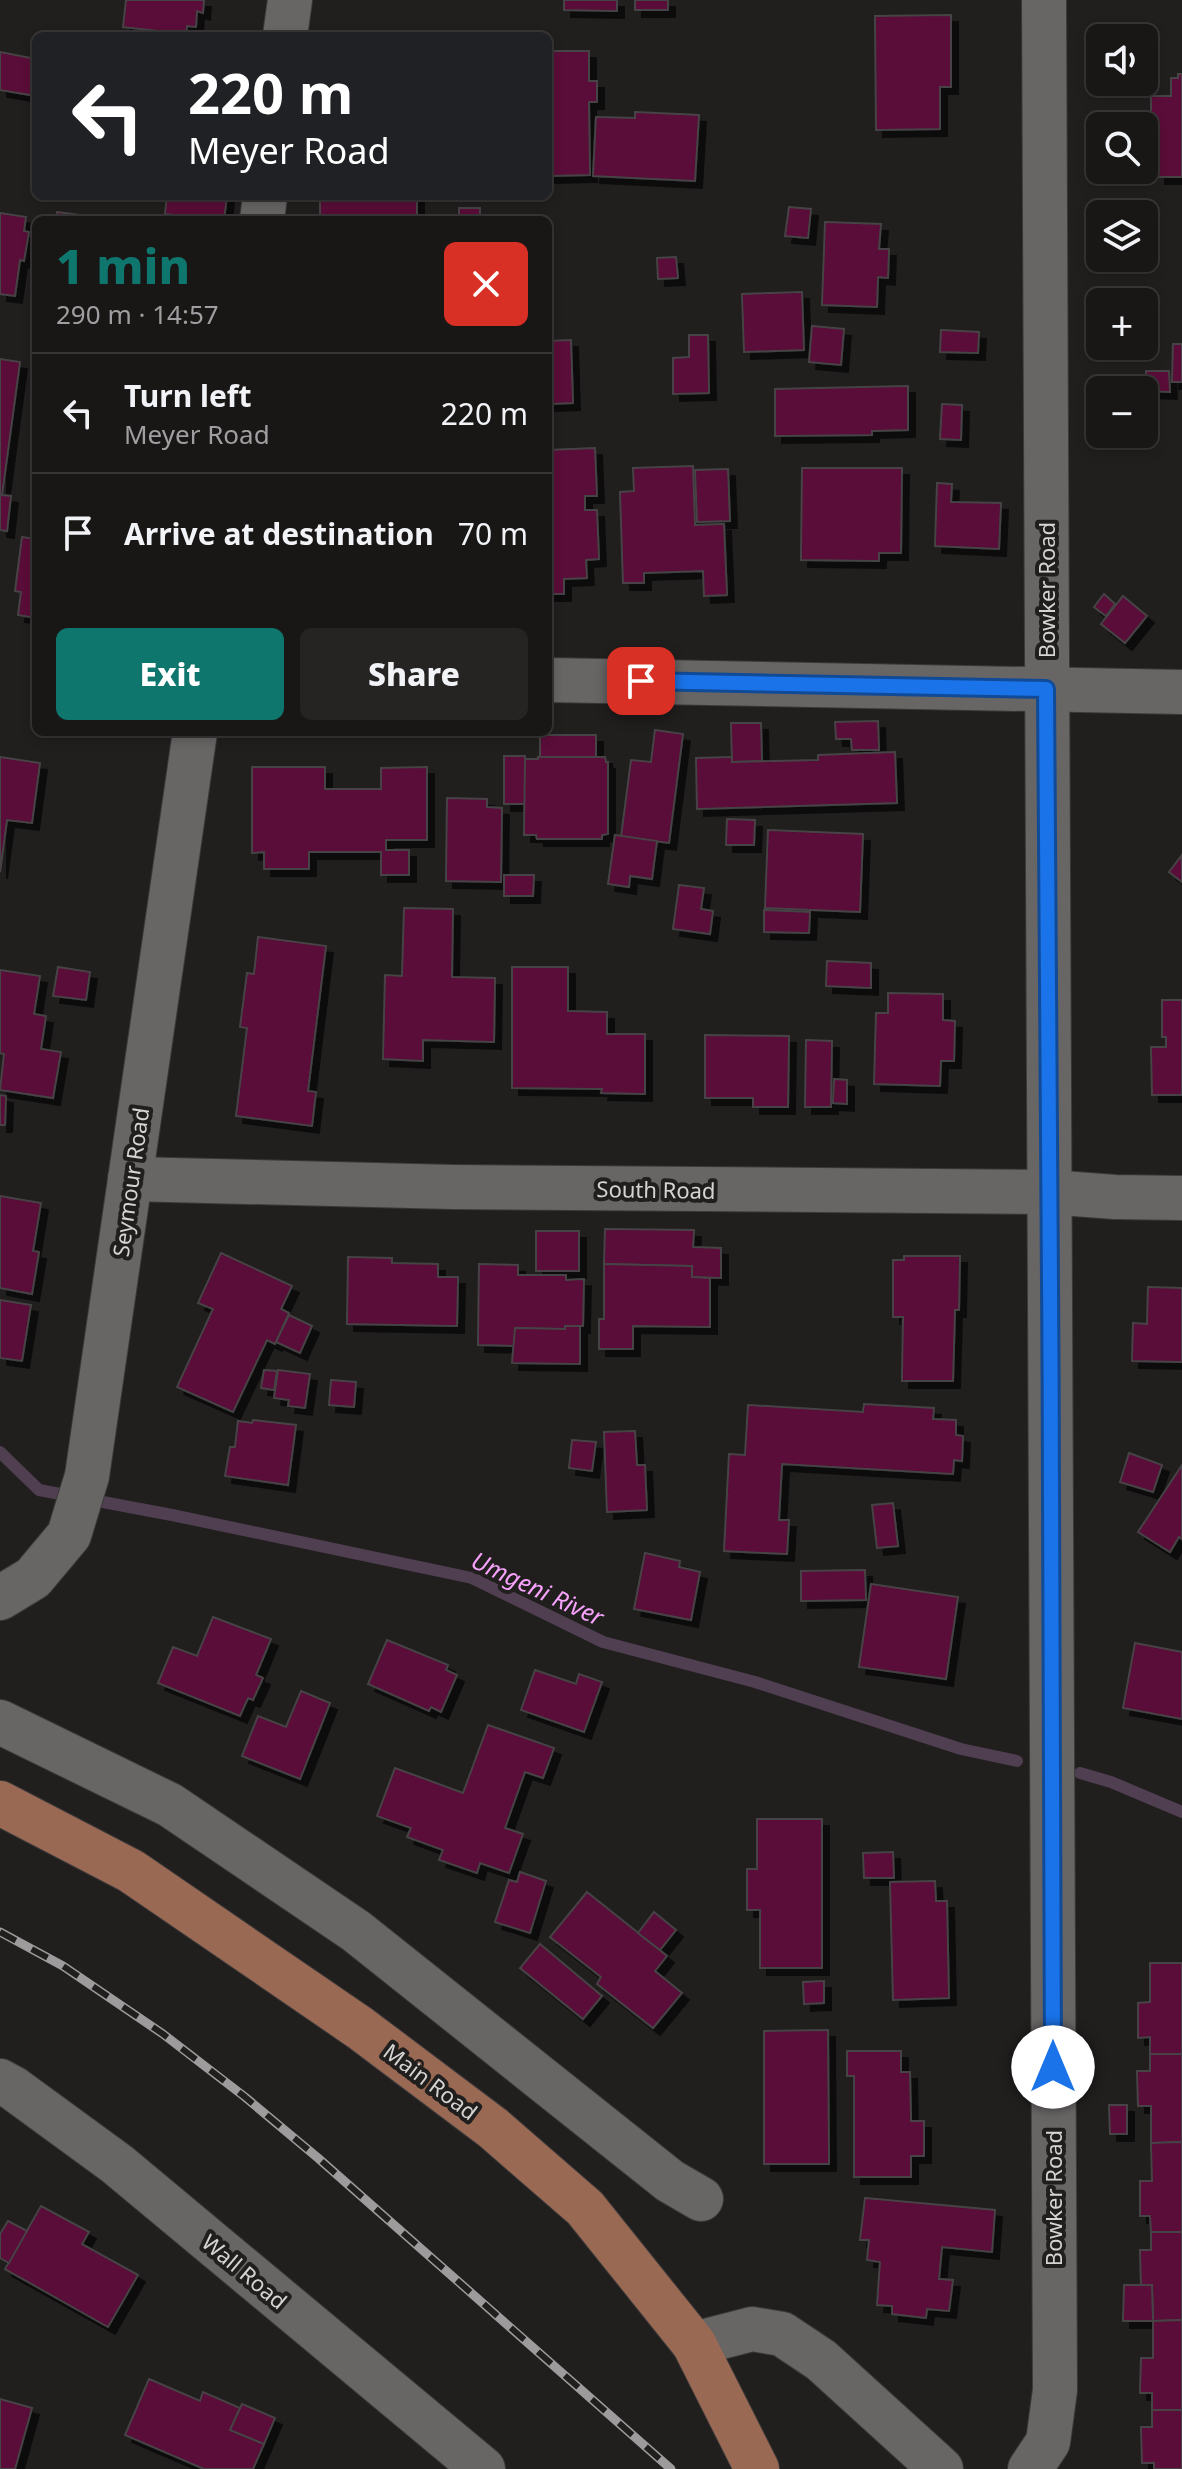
<!DOCTYPE html>
<html lang="en">
<head>
<meta charset="utf-8">
<style>
	:root { --surface:#191616; --page:#262323; --text:#f1f3f6; --muted:#9f9fa1; --line:#373535; --accent:#0f766e }
	body { margin:0; font-family:"Noto Sans",sans-serif; background:var(--page); color:var(--text); height:100vh; display:flex; flex-direction:column; font-size:30px; white-space:nowrap }
	* { box-sizing:border-box; margin:0 }
	p { font-size:26px; color:var(--muted) }
	.icon { flex:none; width:44px; height:44px; fill:none; stroke:currentColor; stroke-width:2; stroke-linecap:round; stroke-linejoin:round }
	.map { position:relative; flex:1; overflow:hidden }
	.sheet { position:absolute; left:32px; top:216px; width:520px; height:520px; display:flex; flex-direction:column; background:var(--surface); border-radius:12px; box-shadow:0 4px 12px #0003,0 0 0 2px var(--line) }
	.sheet>* { flex:none }
	.hud { position:absolute; left:32px; top:32px; width:520px; height:168px; border-radius:12px; box-shadow:0 4px 12px #0003,0 0 0 2px var(--line); background:#202124; color:#fff; overflow:hidden }
	.buttons { position:absolute; left:1086px; top:24px; display:grid; gap:16px }
	.buttons a { display:grid; place-items:center; width:72px; height:72px; border-radius:12px; background:var(--surface); box-shadow:0 4px 12px #0003,0 0 0 2px var(--line); font-size:40px }
	.pin { position:absolute; display:grid; place-items:center; width:68px; height:68px; color:#fff; margin:-34px; border-radius:16px; box-shadow:0 4px 12px #0006 }
	.me { position:absolute; width:88px; margin:-44px; rotate:0deg; stroke-linejoin:round; filter:drop-shadow(0 0 6px #0008) }
	.turn { display:flex; align-items:center; gap:28px; height:168px; padding:0 24px; font-size:36px }
	.turn .icon { width:104px; height:104px; stroke-width:2.5 }
	.turn b { display:block; font-size:56px; line-height:68px }
	.round { display:grid; place-items:center; flex:none; width:84px; height:84px; border-radius:12px; background:var(--page) }
	.head { display:flex; align-items:center; justify-content:space-between; height:136px; padding:0 24px }
	h1 { font-size:48px; font-weight:800; line-height:60px; color:var(--accent) }
	.action { display:flex; gap:16px; margin-top:auto; padding:16px 24px }
	.action a { flex:1; height:92px; border-radius:12px; background:var(--accent); color:#fff; font-size:32px; font-weight:800; line-height:92px; text-align:center }
	.action a+a { background:var(--page); color:var(--text) }
	ul { padding:0; list-style:none }
	li { display:flex; align-items:center; gap:24px; height:120px; padding:0 24px; border-top:2px solid var(--line) }
	li div { flex:1 }
	li b { display:block; font-size:30px }
	li em { font-style:normal }
	.map>svg:first-child { display:block }
</style>
</head>
<body>
<div class="map">
<svg width="1182" height="2469" viewBox="0 0 1182 2469">
	<defs>
		<filter id="shadow"><feDropShadow dx="7" dy="7" stdDeviation="0" flood-color="#0009"/></filter>
	</defs>
	<rect width="100%" height="100%" fill="#211e1e"/>
	<g fill="none" stroke-linecap="round" stroke-linejoin="round">
		<g stroke="#4f3f51" stroke-width="12">
			<polyline points="0,1452 39,1490 172,1515 472,1578 603,1642 755,1682 961,1749 1017,1761"/>
			<polyline points="1080,1773 1111,1782 1182,1812"/>
		</g>
	</g>
	<g fill="#5a0737" stroke="#464344" stroke-width="2" filter="url(#shadow)">
		<polygon points="126,0 204,0 203,13 197,11 196,27 187,26 186,34 123,27"/>
		<polygon points="564,0 617,0 617,11 564,10"/>
		<rect x="635" y="0" width="33" height="10"/>
		<polygon points="951,15 951,87 940,87 940,129 876,130 875,16"/>
		<polygon points="548,51 589,51 589,81 597,81 597,102 589,102 590,175 548,176"/>
		<polygon points="0,52 36,59 36,96 0,90"/>
		<polygon points="1178,74 1182,74 1182,177 1158,177 1158,128 1151,128 1151,96 1171,96 1171,78 1178,78"/>
		<polygon points="635,112 699,115 695,181 593,176 596,117 635,118"/>
		<polygon points="167,196 227,196 224,220 165,214"/>
		<rect x="320" y="196" width="97" height="24"/>
		<polygon points="789,207 811,209 808,238 785,236"/>
		<rect x="459" y="208" width="21" height="12"/>
		<polygon points="57,212 117,220 56,220"/>
		<polygon points="0,213 26,217 24,231 29,232 24,261 20,260 15,296 0,294"/>
		<polygon points="825,222 881,224 879,249 889,249 888,278 878,277 877,307 822,305"/>
		<polygon points="676,257 678,278 658,279 657,258"/>
		<polygon points="802,292 804,350 744,352 742,294"/>
		<polygon points="812,326 844,329 841,365 809,362"/>
		<polygon points="941,330 979,332 978,353 940,352"/>
		<polygon points="689,335 708,335 709,393 673,394 673,358 689,357"/>
		<polygon points="571,340 573,403 548,404 548,341"/>
		<polygon points="1173,344 1182,344 1182,382 1172,382"/>
		<polygon points="0,359 20,362 2,495 11,496 7,531 0,530"/>
		<polygon points="1146,371 1169,371 1170,392 1146,391"/>
		<polygon points="908,386 908,430 872,431 872,435 775,436 775,389"/>
		<polygon points="942,404 962,405 961,440 940,439"/>
		<polygon points="595,448 597,496 585,496 585,510 597,510 599,559 586,560 587,578 564,579 564,594 548,594 548,450"/>
		<polygon points="693,466 695,525 724,524 727,595 704,596 703,571 644,573 644,583 623,583 620,492 634,491 633,468"/>
		<polygon points="802,468 902,468 901,553 879,553 879,561 801,560"/>
		<polygon points="728,469 730,521 697,522 695,470"/>
		<polygon points="937,483 952,484 951,502 1001,503 999,549 935,546"/>
		<polygon points="22,537 36,539 36,618 18,615 21,592 15,591"/>
		<polygon points="1104,594 1115,604 1106,616 1094,607"/>
		<polygon points="1123,596 1147,616 1125,643 1101,624"/>
		<polygon points="878,721 879,750 852,750 851,739 836,739 835,722"/>
		<polygon points="731,723 761,723 762,761 732,762"/>
		<polygon points="655,730 683,734 669,843 621,837 631,760 651,762"/>
		<rect x="540" y="735" width="56" height="22"/>
		<polygon points="895,752 897,803 697,809 696,758 732,757 732,762 818,760 818,755"/>
		<rect x="504" y="756" width="21" height="48"/>
		<polygon points="0,757 40,763 32,823 7,820 0,872"/>
		<polygon points="538,757 605,757 606,762 608,762 608,834 602,835 602,839 537,839 536,835 524,835 525,759 538,759"/>
		<polygon points="252,767 325,767 325,789 381,789 381,768 427,767 427,840 386,840 386,850 409,850 409,875 381,875 381,852 309,852 309,869 264,869 264,852 252,853"/>
		<polygon points="447,798 487,799 487,807 502,808 501,882 446,881"/>
		<polygon points="727,819 755,820 754,845 726,845"/>
		<polygon points="768,830 863,834 860,912 765,908"/>
		<polygon points="615,835 657,841 652,879 630,876 629,887 608,884"/>
		<polygon points="1182,855 1182,882 1169,872"/>
		<polygon points="504,875 534,875 533,896 504,896"/>
		<polygon points="679,885 704,888 701,909 713,911 710,934 673,929"/>
		<polygon points="404,908 453,909 452,977 495,978 494,1042 423,1040 423,1061 383,1059 385,975 402,976"/>
		<polygon points="764,910 810,912 809,933 764,932"/>
		<polygon points="258,937 326,946 308,1091 316,1092 312,1126 236,1116 247,1028 240,1027 247,973 254,974"/>
		<polygon points="827,961 871,963 871,988 826,986"/>
		<polygon points="58,967 90,972 86,1000 53,996"/>
		<polygon points="512,967 568,967 568,1011 607,1012 607,1034 645,1034 645,1094 601,1093 602,1089 512,1088"/>
		<polygon points="0,970 40,976 34,1014 46,1016 41,1049 61,1052 53,1098 0,1090 4,1054 0,1053"/>
		<polygon points="888,993 943,994 943,1020 955,1021 954,1061 941,1061 940,1086 874,1084 876,1013 888,1013"/>
		<polygon points="1162,1000 1182,1000 1182,1095 1152,1095 1151,1047 1166,1047 1166,1037 1162,1037"/>
		<polygon points="705,1035 789,1036 788,1107 753,1107 753,1098 705,1098"/>
		<polygon points="806,1040 832,1041 831,1107 805,1107"/>
		<polygon points="834,1079 847,1080 847,1104 833,1103"/>
		<polygon points="0,1095 6,1096 5,1125 0,1125"/>
		<polygon points="0,1196 41,1203 33,1251 39,1252 32,1294 0,1288"/>
		<polygon points="605,1229 694,1230 693,1247 721,1248 721,1278 692,1277 692,1266 604,1264"/>
		<rect x="536" y="1231" width="43" height="40"/>
		<polygon points="221,1253 292,1286 281,1309 289,1313 275,1344 267,1340 233,1412 177,1387 213,1309 198,1303"/>
		<polygon points="904,1256 960,1256 959,1310 955,1310 953,1381 902,1381 903,1317 893,1317 893,1260 904,1260"/>
		<polygon points="348,1257 392,1258 392,1263 438,1264 438,1277 458,1277 457,1326 347,1324"/>
		<polygon points="479,1264 518,1265 518,1275 566,1275 566,1280 584,1279 583,1326 565,1326 565,1329 515,1328 515,1346 478,1345"/>
		<polygon points="604,1264 692,1266 692,1277 710,1278 710,1327 633,1326 633,1349 599,1349 599,1319 604,1319"/>
		<polygon points="1148,1287 1182,1288 1182,1362 1132,1361 1133,1323 1147,1324"/>
		<polygon points="0,1300 31,1305 22,1361 0,1358"/>
		<polygon points="289,1315 312,1326 300,1353 276,1342"/>
		<polygon points="565,1326 580,1326 580,1364 512,1363 515,1328 565,1329"/>
		<polygon points="264,1370 277,1371 274,1390 261,1388"/>
		<polygon points="278,1370 310,1374 305,1408 288,1406 289,1400 274,1398"/>
		<polygon points="331,1380 356,1382 354,1407 329,1405"/>
		<polygon points="864,1404 934,1408 933,1419 956,1420 956,1435 963,1436 962,1461 954,1460 953,1474 782,1464 779,1520 789,1520 787,1554 724,1551 729,1454 745,1455 748,1405 863,1412"/>
		<polygon points="253,1420 296,1425 288,1485 225,1476 230,1447 235,1447 238,1421 252,1423"/>
		<polygon points="635,1431 637,1465 645,1465 647,1510 607,1512 604,1432"/>
		<polygon points="572,1440 596,1442 592,1471 569,1468"/>
		<polygon points="1129,1453 1162,1465 1153,1492 1120,1482"/>
		<polygon points="1182,1465 1182,1539 1179,1537 1170,1552 1138,1532"/>
		<polygon points="893,1503 898,1546 877,1548 872,1505"/>
		<polygon points="645,1553 680,1561 679,1567 700,1572 691,1620 634,1609"/>
		<polygon points="865,1570 866,1600 801,1601 801,1571"/>
		<polygon points="871,1584 958,1597 946,1679 859,1667"/>
		<polygon points="213,1617 271,1639 256,1675 263,1678 253,1700 248,1698 240,1716 158,1683 173,1647 197,1656"/>
		<polygon points="387,1640 448,1665 446,1670 457,1675 441,1712 431,1707 429,1711 368,1684"/>
		<polygon points="1135,1643 1182,1652 1182,1719 1123,1708"/>
		<polygon points="535,1670 576,1684 579,1674 602,1682 584,1732 521,1710"/>
		<polygon points="301,1691 330,1703 300,1779 242,1756 258,1716 286,1727"/>
		<polygon points="488,1725 554,1748 543,1778 525,1772 505,1828 523,1834 509,1873 480,1863 477,1873 439,1860 443,1850 407,1837 411,1828 377,1816 395,1768 463,1793"/>
		<polygon points="757,1819 822,1819 822,1968 760,1968 760,1910 747,1910 747,1869 757,1869"/>
		<polygon points="893,1852 894,1878 864,1878 863,1853"/>
		<polygon points="520,1872 546,1881 530,1933 495,1922 509,1880 517,1882"/>
		<polygon points="935,1881 936,1901 947,1901 949,1998 893,2000 890,1882"/>
		<polygon points="587,1892 667,1956 655,1971 682,1993 653,2028 597,1984 601,1977 550,1937"/>
		<polygon points="654,1912 676,1930 660,1950 638,1933"/>
		<polygon points="540,1944 602,1996 583,2019 520,1968"/>
		<polygon points="1150,1963 1182,1963 1182,2054 1150,2054 1150,2037 1138,2038 1138,2003 1150,2002"/>
		<polygon points="824,1981 824,2003 804,2004 803,1982"/>
		<polygon points="828,2030 829,2164 764,2164 764,2031"/>
		<polygon points="847,2051 901,2051 901,2072 910,2072 911,2121 924,2121 924,2156 911,2156 911,2177 854,2177 854,2076 847,2076"/>
		<polygon points="1150,2054 1182,2054 1182,2142 1151,2143 1151,2106 1138,2106 1137,2071 1150,2071"/>
		<polygon points="1109,2105 1127,2105 1127,2134 1110,2134"/>
		<polygon points="1182,2142 1182,2232 1151,2232 1150,2216 1140,2216 1140,2181 1152,2181 1151,2143"/>
		<polygon points="865,2198 995,2210 992,2252 942,2247 939,2279 953,2280 949,2311 927,2309 926,2318 892,2314 892,2306 877,2305 880,2262 867,2260 869,2240 860,2240"/>
		<polygon points="41,2206 89,2232 82,2244 138,2275 108,2327 5,2269"/>
		<polygon points="8,2221 27,2231 9,2263 0,2258 0,2234"/>
		<polygon points="1151,2232 1182,2232 1182,2320 1153,2321 1152,2285 1141,2285 1140,2250 1151,2250"/>
		<polygon points="1124,2285 1152,2285 1153,2321 1123,2321"/>
		<polygon points="1182,2320 1182,2410 1152,2410 1152,2393 1140,2393 1141,2358 1153,2358 1153,2321"/>
		<polygon points="149,2379 200,2401 203,2392 240,2408 230,2430 264,2444 253,2469 204,2469 125,2435"/>
		<polygon points="0,2399 32,2408 15,2469 0,2469"/>
		<polygon points="242,2404 275,2418 264,2444 230,2430"/>
		<polygon points="1152,2410 1182,2410 1182,2469 1154,2469 1154,2463 1142,2463 1141,2427 1152,2427"/>
	</g>
	<g fill="none" stroke-linecap="round" stroke-linejoin="round">
		<g stroke="#3b3939" stroke-width="46">
			<g id="minor">
				<polyline points="285,36 290,0"/>
				<polyline points="262,220 265,196"/>
				<polyline points="548,680 1182,692"/>
				<polyline points="130,1179 453,1187 1048,1192 1115,1197 1182,1198"/>
				<polyline points="0,1598 33,1578 69,1535 87,1476 195,732"/>
				<polyline points="0,1722 170,1805 356,1931 670,2181 701,2199"/>
				<polyline points="0,2081 13,2088 117,2164 483,2469"/>
				<polyline points="694,2344 752,2329 782,2334 821,2360 941,2469"/>
				<polyline points="1030,2469 1048,2442 1055,2390 1044,0"/>
			</g>
		</g>
		<g stroke="#3b3939" stroke-width="46">
			<polyline id="major" points="0,1803 131,1871 360,2028 493,2128 585,2208 694,2344 757,2469"/>
		</g>
		<use href="#minor" stroke="#686565" stroke-width="44"/>
		<use href="#major" stroke="#9a6954" stroke-width="44"/>
		<g stroke="#9d9b9b" stroke-width="9">
			<polyline id="rail" points="0,1932 63,1966 163,2034 245,2097 318,2158 671,2469"/>
		</g>
		<use href="#rail" stroke="#211e1e" stroke-width="6" stroke-dasharray="18" stroke-linecap="butt"/>
	</g>
	<g fill="none" stroke-linecap="round" stroke-linejoin="round">
		<g stroke="#114b97" stroke-width="20">
			<path id="route" d="M 641,681 L 1046,689 C 1049,1148 1053,1608 1053,2067"/>
		</g>
		<use href="#route" stroke="#1a73e8" stroke-width="14"/>
	</g>
	<g text-anchor="middle" dominant-baseline="central" stroke-width="8" stroke-linejoin="round" paint-order="stroke">
		<g font-size="22" fill="#d5d3d3" stroke="#211e1e">
			<text transform="translate(1046 590) rotate(-90)">Bowker Road</text>
			<text transform="translate(130 1182) rotate(-82)">Seymour Road</text>
			<text transform="translate(656 1189) rotate(1)">South Road</text>
			<text transform="translate(431 2081) rotate(37)">Main Road</text>
			<text transform="translate(1053 2198) rotate(-90)">Bowker Road</text>
			<text transform="translate(245 2271) rotate(40)">Wall Road</text>
		</g>
		<g font-size="24" font-style="italic" fill="#f7a2fb" stroke="#211e1e">
			<text transform="translate(538 1588) rotate(25)">Umgeni River</text>
		</g>
	</g>
</svg>
<div class="buttons">
<a><svg class="icon" aria-label="sound" viewBox="0 0 24 24"><path d="M4 9h4l5-4v14l-5-4H4zM17 9q2 3 0 6"/></svg></a>
<a><svg class="icon" aria-label="search" viewBox="0 0 24 24"><circle cx="10" cy="10" r="6"/><path d="M15 15l6 6"/></svg></a>
<a><svg class="icon" aria-label="layers" viewBox="0 0 24 24"><path d="M12 4l9 5-9 5-9-5zM3 14l9 5 9-5"/></svg></a>
<a>+</a>
<a>−</a>
</div>
<div class="pin" style="left:641px;top:681px;background:#d93025"><svg class="icon" aria-label="arrive" viewBox="0 0 24 24"><path d="M6 21V4h12l-3 4 3 4H6"/></svg></div>
<svg class="me" style="left:1053px;top:2067px" viewBox="-20 -20 40 40"><circle r="19" fill="#fff"/><path d="M0-13L10 11 0 6-10 11z" fill="#1a73e8"/></svg>
<div class="hud">
<div class="turn"><svg class="icon" aria-label="left" viewBox="0 0 24 24"><path d="M17 20v-9H6M10 6l-5 5 5 5"/></svg><div><b>220 m</b>Meyer Road</div></div>
</div>
<section class="sheet">
<div class="head"><div><h1>1 min</h1><p>290 m · 14:57</p></div><a class="round" style="background:#d93025;color:#fff"><svg class="icon" aria-label="close" viewBox="0 0 24 24"><path d="M6 6l12 12M18 6L6 18"/></svg></a></div>
<ul>
<li><svg class="icon" aria-label="left" viewBox="0 0 24 24"><path d="M17 20v-9H6M10 6l-5 5 5 5"/></svg><div><b>Turn left</b><p>Meyer Road</p></div><em>220 m</em></li>
<li><svg class="icon" aria-label="arrive" viewBox="0 0 24 24"><path d="M6 21V4h12l-3 4 3 4H6"/></svg><div><b>Arrive at destination</b></div><em>70 m</em></li>
</ul>
<div class="action"><a>Exit</a><a>Share</a></div>
</section>
</div>
</body>
</html>
